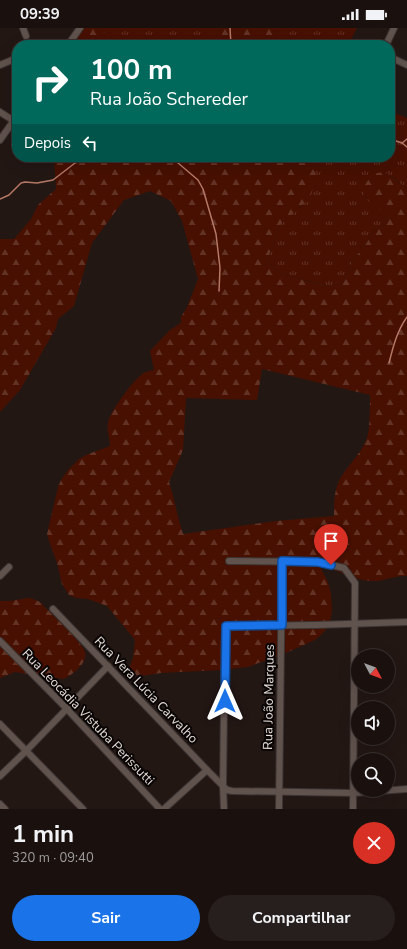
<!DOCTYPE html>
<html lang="pt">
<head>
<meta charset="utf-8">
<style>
	:root { --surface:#1a110f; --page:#271f1d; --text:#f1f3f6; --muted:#9f9d9e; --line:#38312f; --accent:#1a73e8 }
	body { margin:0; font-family:"Nunito Sans",sans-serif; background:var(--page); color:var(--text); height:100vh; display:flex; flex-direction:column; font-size:15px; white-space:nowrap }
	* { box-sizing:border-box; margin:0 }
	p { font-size:13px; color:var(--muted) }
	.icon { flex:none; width:22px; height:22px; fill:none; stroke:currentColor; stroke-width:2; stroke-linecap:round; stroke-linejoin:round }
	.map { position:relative; height:781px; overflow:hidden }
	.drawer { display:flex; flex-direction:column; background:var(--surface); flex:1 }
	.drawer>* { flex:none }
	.hud { position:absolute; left:12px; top:12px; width:383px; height:122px; border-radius:16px; box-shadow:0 4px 16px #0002,0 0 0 1px var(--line); background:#00695c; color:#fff; overflow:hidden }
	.needle { width:26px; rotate:131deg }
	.controls { position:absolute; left:351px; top:621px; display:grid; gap:8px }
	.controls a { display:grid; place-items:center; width:44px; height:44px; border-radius:50%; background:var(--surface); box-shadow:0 4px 16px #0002,0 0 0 1px var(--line); font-size:20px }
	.pin { position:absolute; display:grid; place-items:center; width:34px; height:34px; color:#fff; margin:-41px -17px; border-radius:50% 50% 50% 0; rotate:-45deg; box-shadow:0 0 4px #0007 }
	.pin .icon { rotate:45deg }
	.me { position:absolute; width:44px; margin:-22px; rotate:0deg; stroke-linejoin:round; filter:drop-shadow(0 0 3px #0008) }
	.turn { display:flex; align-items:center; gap:14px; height:84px; padding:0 12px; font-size:18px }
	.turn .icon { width:52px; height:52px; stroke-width:2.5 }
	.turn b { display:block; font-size:28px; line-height:34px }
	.then { display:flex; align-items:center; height:38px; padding:0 12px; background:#0003; gap:8px; font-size:15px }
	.round { display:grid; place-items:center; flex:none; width:42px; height:42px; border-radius:21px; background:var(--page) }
	.headline { display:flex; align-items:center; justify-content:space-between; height:68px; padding:0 12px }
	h1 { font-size:24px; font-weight:700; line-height:30px }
	.action { display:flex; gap:8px; margin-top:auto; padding:8px 12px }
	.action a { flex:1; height:46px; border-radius:24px; background:var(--accent); color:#fff; font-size:16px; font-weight:700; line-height:46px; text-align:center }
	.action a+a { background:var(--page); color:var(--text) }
	.status { display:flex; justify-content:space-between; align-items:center; height:28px; padding:0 20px; background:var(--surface); direction:ltr }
	.status svg { height:11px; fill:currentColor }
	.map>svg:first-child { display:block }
</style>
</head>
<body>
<div class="status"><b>09:39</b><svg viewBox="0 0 49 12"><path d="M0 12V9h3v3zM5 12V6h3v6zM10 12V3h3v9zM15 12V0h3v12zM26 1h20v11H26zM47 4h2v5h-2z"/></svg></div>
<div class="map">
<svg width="407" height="781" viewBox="0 0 407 781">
	<defs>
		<pattern id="grass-tufts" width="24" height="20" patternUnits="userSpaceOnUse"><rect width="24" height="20" fill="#471000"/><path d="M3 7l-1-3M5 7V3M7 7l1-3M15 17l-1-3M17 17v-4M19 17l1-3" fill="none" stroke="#623225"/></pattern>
		<pattern id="forest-firs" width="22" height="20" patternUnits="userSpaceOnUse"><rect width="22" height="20" fill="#471000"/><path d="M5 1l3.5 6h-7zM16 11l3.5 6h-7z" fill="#623225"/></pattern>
	</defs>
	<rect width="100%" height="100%" fill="#231714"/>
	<g fill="url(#grass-tufts)">
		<polygon points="97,0 220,0 214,12 213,17 121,17"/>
		<polygon points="281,0 357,0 348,17 265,17"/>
		<polygon points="390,83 407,90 407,161 391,148 365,169 389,190 384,196 373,204 366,216 353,232 343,255 328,258 281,246 267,233 280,197 294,183 302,178 317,129 390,129"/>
	</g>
	<g fill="url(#forest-firs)" fill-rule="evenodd">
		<polygon points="84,0 97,0 121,17 71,17"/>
		<polygon points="220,0 281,0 265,17 213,17 214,12"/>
		<path d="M 54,129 L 317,129 L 317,139 L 312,164 L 309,171 L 280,197 L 267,233 L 281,246 L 327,258 L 343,255 L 353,232 L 366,216 L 373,204 L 384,196 L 389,190 C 385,186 367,173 365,169 C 359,160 370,149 377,145 L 385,144 L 407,161 L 407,548 C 395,547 383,554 370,553 C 353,552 334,541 318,535 L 328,554 L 331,566 L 332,583 L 330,594 L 324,604 L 315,612 L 288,624 L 248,639 L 222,642 L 161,645 L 141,648 L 131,646 L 129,640 L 133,630 L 135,612 L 107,578 L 88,571 L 76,570 L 69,567 L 62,556 L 57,535 L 51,519 L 47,506 L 58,459 L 61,452 L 68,442 L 79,431 L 86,427 L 110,418 C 110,410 106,402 108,394 C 110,384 132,354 140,348 C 144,344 148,343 154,342 L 150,323 L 170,302 L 181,295 L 181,289 L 187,279 L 198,251 L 182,193 L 171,173 L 150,163 L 124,172 L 92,215 L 74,278 L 58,291 L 56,300 L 20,362 L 0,384 L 0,211 L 14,211 L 31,191 L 38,177 L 56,161 ZM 262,341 L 370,367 C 370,378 370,401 367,410 C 362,424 351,434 343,446 C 334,458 334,474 334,488 L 276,493 L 183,506 C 177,489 175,471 169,454 L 183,422 L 186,370 L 257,372 Z"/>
		<path d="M 28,570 L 33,571 L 40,574 C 48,583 84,616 85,624 C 88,635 72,648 63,651 L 15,644 L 0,650 L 0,573 L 10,573 Z"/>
	</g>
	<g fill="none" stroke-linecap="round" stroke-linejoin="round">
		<g stroke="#b57866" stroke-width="1.5">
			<polyline points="230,0 231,17"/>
			<polyline points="390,111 402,115 407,119"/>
			<polyline points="402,115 407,111"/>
			<polyline points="171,129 198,152 203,161 216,206 220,240 219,263"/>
			<polyline points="0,171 9,167 21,155 25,154 37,155 53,152 75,135 88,129"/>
			<path d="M 389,335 C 393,319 397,303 407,289"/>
		</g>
		<g stroke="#3c3432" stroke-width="8">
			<g id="minor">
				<polyline points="23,0 26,8"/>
				<polyline points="68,17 80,0"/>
				<polyline points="352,17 353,16 361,15 364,17"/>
				<polyline points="386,17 394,0"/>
				<polyline points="390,29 407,37"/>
				<polyline points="0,37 17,30"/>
				<polyline points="0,84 14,93"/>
				<polyline points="0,112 17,88"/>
				<polyline points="229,533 319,534 344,540 355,555 353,781"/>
				<polyline points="0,548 9,539"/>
				<polyline points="53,581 207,742 227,762 232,763 353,765 407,761"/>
				<polyline points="0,613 67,681 160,781"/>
				<polyline points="0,696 83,781"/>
				<polyline points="0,748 26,723 108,638"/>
				<polyline points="0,776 5,781"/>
				<polyline points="164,781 207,742"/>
				<polyline points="224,781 223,758 225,598 316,597 407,594"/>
				<polyline points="279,781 282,533"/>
			</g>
		</g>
		<use href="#minor" stroke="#60524d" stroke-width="6"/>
	</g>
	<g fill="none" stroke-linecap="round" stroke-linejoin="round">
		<g stroke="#114b97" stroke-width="10">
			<polyline id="route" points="225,673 226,598 282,597 282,533 318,534 331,537"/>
		</g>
		<use href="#route" stroke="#1a73e8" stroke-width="7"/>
	</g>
	<g text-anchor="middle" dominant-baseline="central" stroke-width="4" stroke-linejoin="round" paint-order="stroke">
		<g font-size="13" fill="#e7dedb" stroke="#090504">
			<text transform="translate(146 662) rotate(46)">Rua Vera Lúcia Carvalho</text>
			<text transform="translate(269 669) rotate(-89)">Rua João Marques</text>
			<text transform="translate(88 689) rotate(46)">Rua Leocádia Vistuba Perissutti</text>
		</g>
	</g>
</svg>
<div class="controls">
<a><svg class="needle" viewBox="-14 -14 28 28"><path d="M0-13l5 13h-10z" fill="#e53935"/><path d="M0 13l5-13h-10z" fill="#9f9d9e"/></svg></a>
<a><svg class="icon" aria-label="sound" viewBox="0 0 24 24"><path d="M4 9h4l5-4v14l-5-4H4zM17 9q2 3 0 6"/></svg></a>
<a><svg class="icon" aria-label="search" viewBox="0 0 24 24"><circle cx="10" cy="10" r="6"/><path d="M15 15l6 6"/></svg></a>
</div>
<div class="pin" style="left:331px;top:537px;background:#d93025"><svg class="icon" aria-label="arrive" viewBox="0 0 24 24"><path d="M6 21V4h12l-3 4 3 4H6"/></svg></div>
<svg class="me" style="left:225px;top:673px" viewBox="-20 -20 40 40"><path d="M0-17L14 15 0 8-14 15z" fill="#1a73e8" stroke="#fff" stroke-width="4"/></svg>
<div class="hud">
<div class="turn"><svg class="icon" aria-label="right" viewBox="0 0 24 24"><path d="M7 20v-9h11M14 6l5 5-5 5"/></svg><div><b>100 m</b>Rua João Schereder</div></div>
<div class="then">Depois<svg class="icon" aria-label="left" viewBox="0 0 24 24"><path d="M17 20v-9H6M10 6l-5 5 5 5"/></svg></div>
</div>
</div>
<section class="drawer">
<div class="headline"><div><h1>1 min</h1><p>320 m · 09:40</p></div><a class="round" style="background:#d93025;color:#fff"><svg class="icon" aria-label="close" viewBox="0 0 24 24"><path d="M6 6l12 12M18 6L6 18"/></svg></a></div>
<div class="action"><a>Sair</a><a>Compartilhar</a></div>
</section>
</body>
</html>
